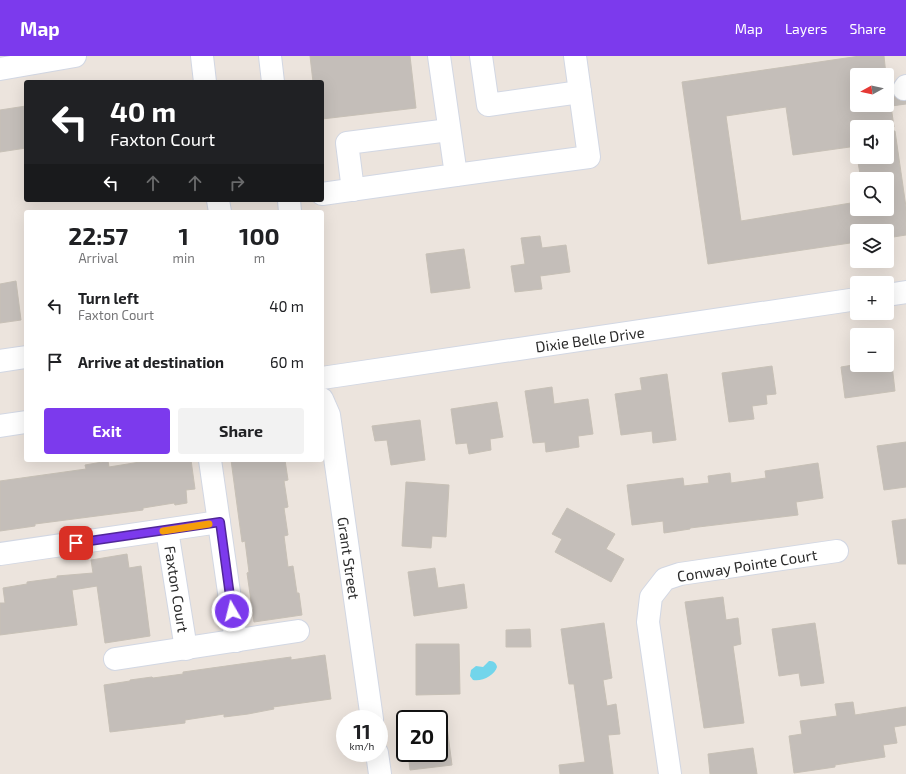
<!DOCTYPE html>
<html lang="en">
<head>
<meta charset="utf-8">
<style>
	:root { --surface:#fff; --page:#f2f2f2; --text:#202124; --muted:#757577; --accent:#7c3aed }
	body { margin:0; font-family:"Exo 2",sans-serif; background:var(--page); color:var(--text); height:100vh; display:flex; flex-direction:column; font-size:15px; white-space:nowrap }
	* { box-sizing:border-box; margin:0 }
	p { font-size:13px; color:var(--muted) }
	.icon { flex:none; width:22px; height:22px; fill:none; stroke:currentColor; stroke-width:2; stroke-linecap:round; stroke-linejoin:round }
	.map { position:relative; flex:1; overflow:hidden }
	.panel { position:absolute; left:24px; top:154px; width:300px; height:252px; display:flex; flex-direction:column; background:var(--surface); border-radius:4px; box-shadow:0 4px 16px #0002 }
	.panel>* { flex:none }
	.hud { position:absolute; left:24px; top:24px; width:300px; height:122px; border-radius:4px; box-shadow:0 4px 16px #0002; background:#202124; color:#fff; overflow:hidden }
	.needle { width:26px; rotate:262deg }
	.fabs { position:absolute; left:850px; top:12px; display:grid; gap:8px }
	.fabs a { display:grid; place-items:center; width:44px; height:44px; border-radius:4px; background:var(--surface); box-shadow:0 4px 16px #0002; font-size:20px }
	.speed { position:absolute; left:336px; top:654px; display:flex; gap:8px; font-size:20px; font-weight:700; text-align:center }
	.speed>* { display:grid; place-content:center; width:52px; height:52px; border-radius:50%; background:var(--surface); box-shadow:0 4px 16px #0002; line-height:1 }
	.speed small { font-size:10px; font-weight:400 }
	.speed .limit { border:2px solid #111; border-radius:6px; background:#fff; color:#111 }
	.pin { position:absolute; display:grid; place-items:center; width:34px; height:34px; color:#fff; margin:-17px; border-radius:8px; box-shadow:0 2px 6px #0006 }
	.me { position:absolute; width:44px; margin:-22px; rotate:352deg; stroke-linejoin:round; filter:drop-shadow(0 0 3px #0008) }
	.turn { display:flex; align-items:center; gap:14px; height:84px; padding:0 20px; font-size:18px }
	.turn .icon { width:52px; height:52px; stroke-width:2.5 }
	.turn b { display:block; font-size:28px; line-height:34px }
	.lanes { display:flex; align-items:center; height:38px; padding:0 20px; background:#0003; justify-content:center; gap:20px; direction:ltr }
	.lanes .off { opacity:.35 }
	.eta { display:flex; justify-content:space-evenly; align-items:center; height:68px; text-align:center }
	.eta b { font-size:24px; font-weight:700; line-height:28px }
	.cta { display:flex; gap:8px; margin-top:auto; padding:8px 20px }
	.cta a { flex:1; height:46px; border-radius:4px; background:var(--accent); color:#fff; font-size:16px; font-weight:700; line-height:46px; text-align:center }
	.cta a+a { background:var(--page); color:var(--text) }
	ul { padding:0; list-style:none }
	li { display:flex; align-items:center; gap:12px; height:56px; padding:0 20px }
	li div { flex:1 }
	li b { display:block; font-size:15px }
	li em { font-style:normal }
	header { display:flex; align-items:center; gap:24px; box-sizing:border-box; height:56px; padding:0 20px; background:var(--accent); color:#fff }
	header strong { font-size:19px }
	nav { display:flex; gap:22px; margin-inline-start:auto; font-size:14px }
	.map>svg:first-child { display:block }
</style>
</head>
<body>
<header>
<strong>Map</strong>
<nav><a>Map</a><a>Layers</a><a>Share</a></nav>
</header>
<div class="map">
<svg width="906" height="718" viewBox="0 0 906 718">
	<rect width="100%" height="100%" fill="#ece4dd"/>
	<path fill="#72d5eb" d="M 489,605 C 493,605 496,606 497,611 C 495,619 482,626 473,624 L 470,620 L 471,614 L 476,610 L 483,611 Z"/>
	<g fill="#c4beb9" stroke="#c7c0b6">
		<polygon points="310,0 410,0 416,52 322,63 322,26 313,26"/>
		<polygon points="860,0 884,0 886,19 857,19 857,49 887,49 887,35 892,35 893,39 897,43 903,45 906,45 906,48 891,50 894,71 857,71 857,90 793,99 786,51 726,60 741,165 857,146 857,153 887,153 887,123 861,123 857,101 887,101 887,75 895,75 906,151 906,179 887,182 887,175 857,175 857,186 708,208 682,26"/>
		<polygon points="26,50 26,92 0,96 0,54"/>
		<polygon points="540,180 542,192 566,189 570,216 540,220 542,233 515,236 511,210 525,208 521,182"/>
		<polygon points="464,193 470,232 431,237 426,198"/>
		<polygon points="16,225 21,264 0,267 0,228"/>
		<polygon points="853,309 892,309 895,335 845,342 841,311"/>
		<polygon points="772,310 776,338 766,339 767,348 752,350 754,363 729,366 722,317"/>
		<polygon points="667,318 676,384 653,387 652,375 621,379 615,338 642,334 640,322"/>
		<polygon points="552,331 554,348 588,343 593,378 578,380 579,391 546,396 545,386 533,387 525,335"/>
		<polygon points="497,346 503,381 490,383 491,394 469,398 467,387 456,388 451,353"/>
		<polygon points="420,364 425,404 391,409 387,384 375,385 372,370"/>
		<polygon points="906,386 906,431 884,434 877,390"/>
		<polygon points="140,404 191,404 195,433 186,434 187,447 175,449 174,447 143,452 143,454 35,468 35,470 0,475 0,425 86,413 85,409 108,405 109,411 140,406"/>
		<polygon points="231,404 285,404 288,424 284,425 288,451 284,452 288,479 284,480 288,511 293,510 297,537 299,537 302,559 254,566 247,517 249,516 245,485 242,486"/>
		<polygon points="818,407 823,442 796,446 798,459 690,472 690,473 664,477 663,465 632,469 627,429 683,422 684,430 709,427 708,420 730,417 731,427 766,422 765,415"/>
		<polygon points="406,426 449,429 446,481 432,480 431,492 402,490"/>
		<polygon points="567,452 615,478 606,493 624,503 611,526 555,496 562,483 552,478"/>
		<polygon points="906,463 906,508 898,508 892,465"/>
		<polygon points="127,498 129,512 141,510 150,580 105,587 97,530 72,534 77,569 0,579 0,547 5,547 3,532 27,528 27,526 57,522 57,520 93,517 91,504"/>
		<polygon points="435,512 438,532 464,528 467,552 414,560 408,516"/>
		<polygon points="723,541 726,564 738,562 741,588 733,590 744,667 704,672 685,546"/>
		<polygon points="604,567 612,622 603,624 607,650 616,648 620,678 608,679 613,718 560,718 559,709 585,706 574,628 569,628 561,573"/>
		<polygon points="815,567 824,627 801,630 799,617 779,620 772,573"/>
		<polygon points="530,573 531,591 506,591 506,574"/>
		<polygon points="416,588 459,588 460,638 416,639"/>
		<polygon points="325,599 331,643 273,651 274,653 248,658 224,661 224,658 185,664 185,667 110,676 104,629 130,625 130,624 152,621 153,622 183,618 183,616 291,601 291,604"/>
		<polygon points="853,646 855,659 906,651 906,669 894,671 897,687 883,689 885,701 835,709 835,711 794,717 789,680 802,678 800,665 837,660 835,648"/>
		<polygon points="439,671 447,671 452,709 410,714 408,697 439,697"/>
		<polygon points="753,692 757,718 710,718 708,698"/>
	</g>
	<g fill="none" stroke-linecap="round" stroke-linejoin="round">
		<polyline stroke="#c5bfb9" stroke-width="22" stroke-dasharray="22 11" stroke-linecap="butt" points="904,33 906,48"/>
		<g stroke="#d2d7e3" stroke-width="24">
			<g id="minor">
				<polyline points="202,0 205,26"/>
				<polyline points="270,0 273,26"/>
				<polyline points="481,0 488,49 580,36"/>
				<polyline points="0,13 75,0"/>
				<polyline points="904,33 906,30"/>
				<polyline points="456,119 589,101 575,0"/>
				<polyline points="353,134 347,87 449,74"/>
				<polyline points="322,138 456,119 439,0"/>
				<polyline points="218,144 220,156"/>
				<polyline points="289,144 290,156"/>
				<polyline points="887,239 906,236"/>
				<polyline points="0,305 26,301"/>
				<polyline points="322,322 857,243"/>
				<polyline points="322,343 329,359 372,663"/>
				<polyline points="0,370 26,366"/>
				<polyline points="210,404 236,585"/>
				<polyline points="167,474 186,593"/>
				<polyline points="0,498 219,466"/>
				<polyline points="115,603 298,575"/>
				<polyline points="377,697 380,718"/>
				<polyline points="670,718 648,566 651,541 665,523 680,518 837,495"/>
			</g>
		</g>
		<use href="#minor" stroke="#fff" stroke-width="22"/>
	</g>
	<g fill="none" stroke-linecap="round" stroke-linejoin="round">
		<g stroke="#51269a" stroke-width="10">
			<polyline id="route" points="76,487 220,466 232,555"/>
		</g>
		<use href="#route" stroke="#7c3aed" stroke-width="7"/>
		<polyline stroke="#f59e0b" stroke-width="7" points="163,475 209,468"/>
	</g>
	<g text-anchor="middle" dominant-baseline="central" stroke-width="3.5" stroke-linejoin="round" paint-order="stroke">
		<g font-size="15" fill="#2a2a2a" stroke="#fff">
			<text transform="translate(590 283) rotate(-8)">Dixie Belle Drive</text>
			<text transform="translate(349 502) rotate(82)">Grant Street</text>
			<text transform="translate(747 509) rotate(-9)">Conway Pointe Court</text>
			<text transform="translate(177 533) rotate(81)">Faxton Court</text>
		</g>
	</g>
</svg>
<div class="fabs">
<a><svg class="needle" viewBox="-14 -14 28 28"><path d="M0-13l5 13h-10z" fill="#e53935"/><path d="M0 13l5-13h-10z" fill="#757577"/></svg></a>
<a><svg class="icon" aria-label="sound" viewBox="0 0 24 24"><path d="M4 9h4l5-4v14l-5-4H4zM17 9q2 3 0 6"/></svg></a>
<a><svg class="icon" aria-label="search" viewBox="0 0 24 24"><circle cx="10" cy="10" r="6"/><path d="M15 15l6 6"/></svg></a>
<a><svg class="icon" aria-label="layers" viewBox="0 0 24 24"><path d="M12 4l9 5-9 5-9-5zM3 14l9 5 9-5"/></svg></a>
<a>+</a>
<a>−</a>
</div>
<div class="speed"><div>11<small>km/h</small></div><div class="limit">20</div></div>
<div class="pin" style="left:76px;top:487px;background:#d93025"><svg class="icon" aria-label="arrive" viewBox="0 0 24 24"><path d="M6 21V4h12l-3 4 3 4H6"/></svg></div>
<svg class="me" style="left:232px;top:555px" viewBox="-20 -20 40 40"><circle r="17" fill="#7c3aed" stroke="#fff" stroke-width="3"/><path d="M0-11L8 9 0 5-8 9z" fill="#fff"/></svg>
<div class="hud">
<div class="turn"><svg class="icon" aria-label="left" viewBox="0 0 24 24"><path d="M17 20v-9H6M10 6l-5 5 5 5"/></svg><div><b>40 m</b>Faxton Court</div></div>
<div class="lanes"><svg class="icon" aria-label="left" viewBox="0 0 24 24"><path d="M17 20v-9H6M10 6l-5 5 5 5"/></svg><svg class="icon off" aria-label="ahead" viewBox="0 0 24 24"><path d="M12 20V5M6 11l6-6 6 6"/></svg><svg class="icon off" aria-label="ahead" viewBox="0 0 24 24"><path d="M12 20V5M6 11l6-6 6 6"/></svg><svg class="icon off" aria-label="right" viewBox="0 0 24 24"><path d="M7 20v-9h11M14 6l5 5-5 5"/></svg></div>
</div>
<section class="panel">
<div class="eta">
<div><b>22:57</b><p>Arrival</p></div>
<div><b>1</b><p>min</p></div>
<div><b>100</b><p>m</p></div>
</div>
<ul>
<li><svg class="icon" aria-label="left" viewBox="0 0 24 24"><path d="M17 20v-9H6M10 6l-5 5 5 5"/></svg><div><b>Turn left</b><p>Faxton Court</p></div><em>40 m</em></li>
<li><svg class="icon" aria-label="arrive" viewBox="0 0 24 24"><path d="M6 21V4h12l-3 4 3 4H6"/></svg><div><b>Arrive at destination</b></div><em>60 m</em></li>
</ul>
<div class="cta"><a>Exit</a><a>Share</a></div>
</section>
</div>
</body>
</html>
